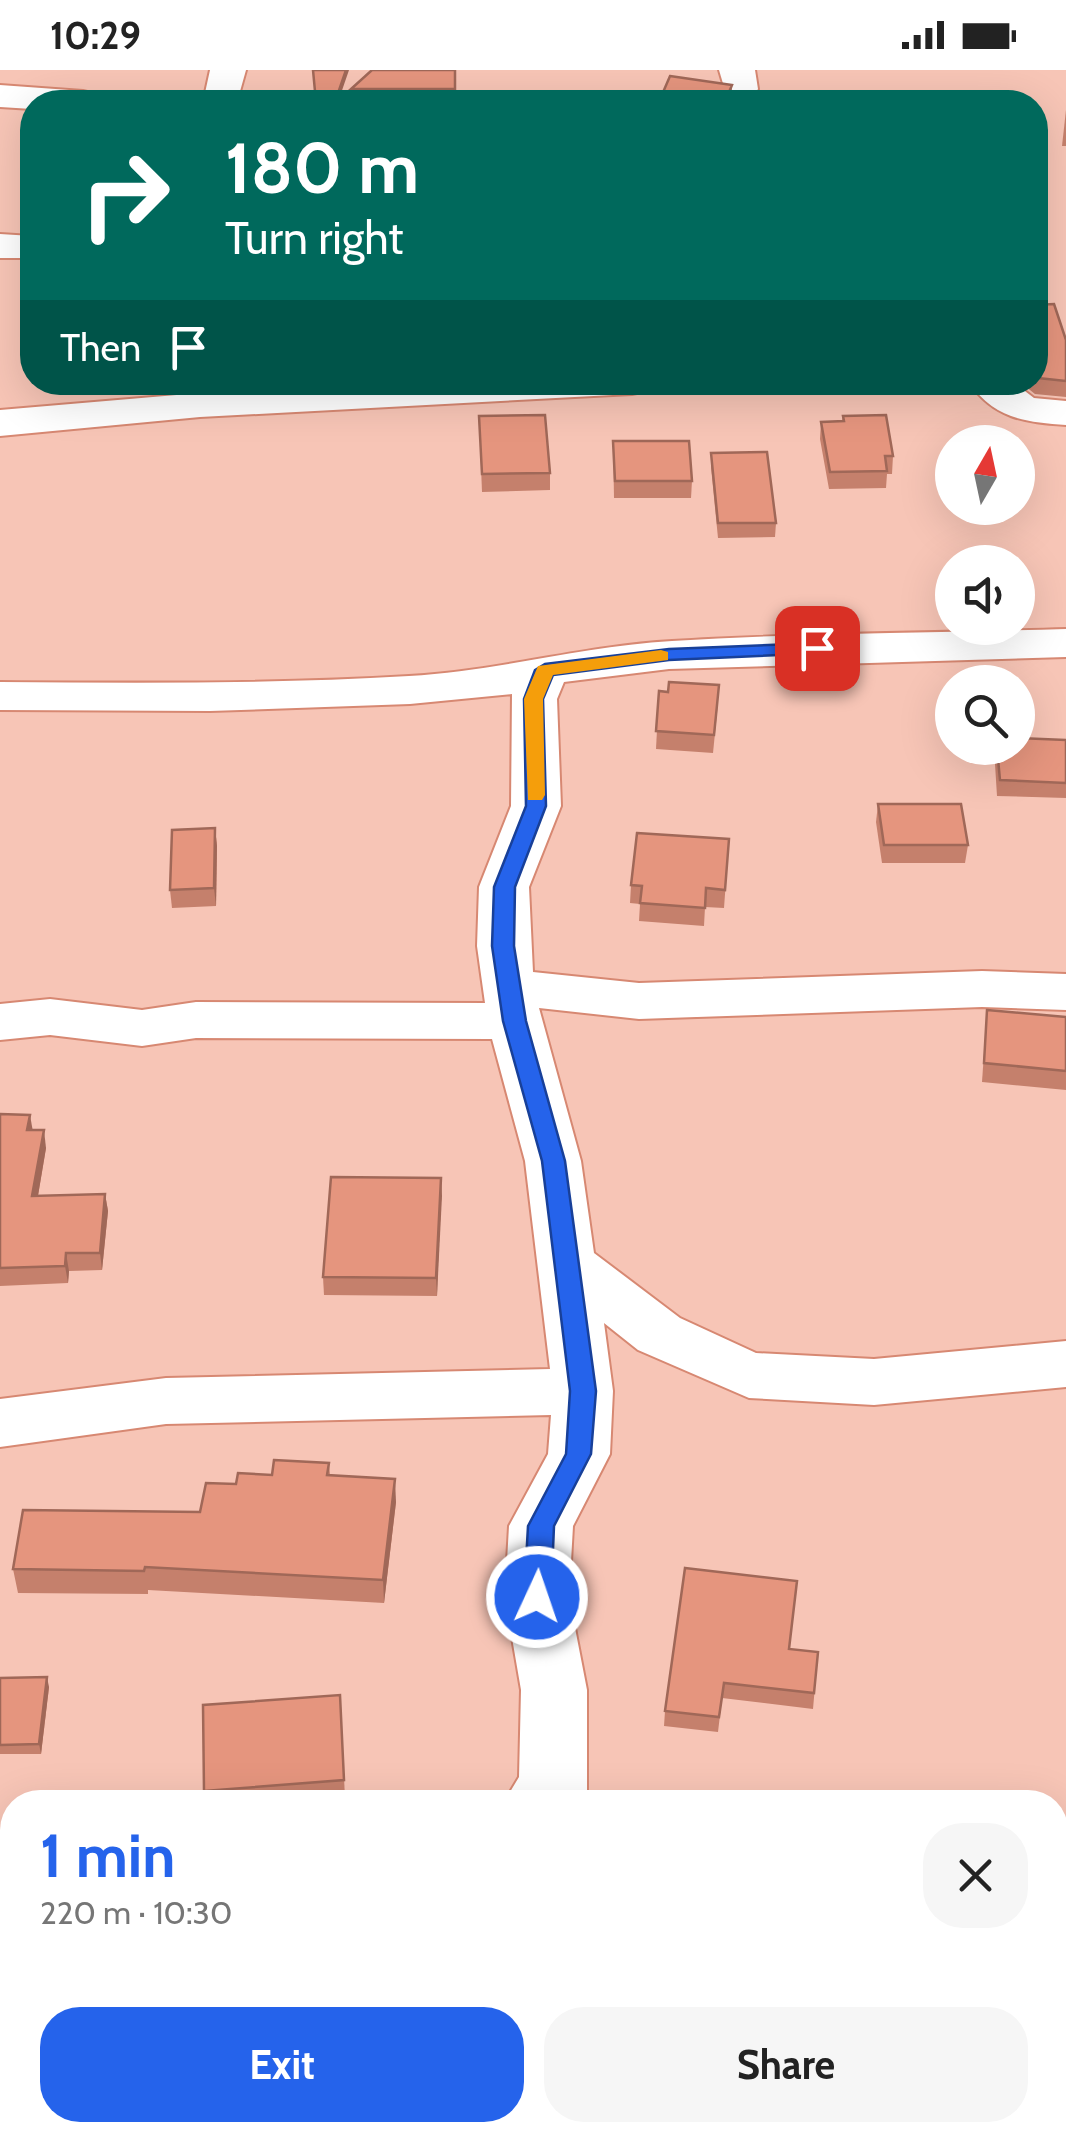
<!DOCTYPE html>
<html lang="en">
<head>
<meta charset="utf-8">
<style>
	:root { --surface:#fff; --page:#f6f6f6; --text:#222; --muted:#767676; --accent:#2563eb }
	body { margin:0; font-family:Cabin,sans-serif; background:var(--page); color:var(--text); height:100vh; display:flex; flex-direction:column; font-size:38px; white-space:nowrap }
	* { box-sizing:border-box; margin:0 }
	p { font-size:32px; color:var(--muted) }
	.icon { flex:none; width:55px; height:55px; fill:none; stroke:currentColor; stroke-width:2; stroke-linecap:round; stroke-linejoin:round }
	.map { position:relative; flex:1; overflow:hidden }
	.drawer { position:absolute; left:0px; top:1720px; width:1068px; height:352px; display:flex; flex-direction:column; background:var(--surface); border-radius:40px 40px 0 0; box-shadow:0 10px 40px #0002 }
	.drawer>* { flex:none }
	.top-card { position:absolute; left:20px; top:20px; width:1028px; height:305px; border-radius:40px; box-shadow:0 10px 40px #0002; background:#00695c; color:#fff; overflow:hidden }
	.needle { width:65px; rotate:9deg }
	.buttons { position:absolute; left:935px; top:355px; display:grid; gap:20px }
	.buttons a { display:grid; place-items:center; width:100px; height:100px; border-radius:50%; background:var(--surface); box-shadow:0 10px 40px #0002; font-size:50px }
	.pin { position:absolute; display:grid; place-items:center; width:85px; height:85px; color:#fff; margin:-42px; border-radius:20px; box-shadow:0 5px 15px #0006 }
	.me { position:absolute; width:110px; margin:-55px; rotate:3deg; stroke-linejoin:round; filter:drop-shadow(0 0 8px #0008) }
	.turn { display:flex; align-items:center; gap:35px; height:210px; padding:0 40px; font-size:45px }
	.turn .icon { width:130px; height:130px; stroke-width:2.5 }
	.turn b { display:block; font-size:70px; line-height:85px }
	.then { display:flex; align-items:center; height:95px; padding:0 40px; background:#0003; gap:20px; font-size:38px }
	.round { display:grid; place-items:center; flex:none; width:105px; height:105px; border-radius:40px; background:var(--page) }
	.head { display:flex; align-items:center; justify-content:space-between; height:170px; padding:0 40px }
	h1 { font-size:60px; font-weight:700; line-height:75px; color:var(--accent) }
	.cta { display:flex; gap:20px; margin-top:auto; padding:20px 40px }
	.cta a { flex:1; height:115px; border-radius:40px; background:var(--accent); color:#fff; font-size:40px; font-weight:700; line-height:115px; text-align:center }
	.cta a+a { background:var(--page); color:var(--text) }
	.status { display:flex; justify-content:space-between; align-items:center; height:70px; padding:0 50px; background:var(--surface); direction:ltr }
	.status svg { height:28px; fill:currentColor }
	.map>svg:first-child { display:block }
</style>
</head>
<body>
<div class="status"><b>10:29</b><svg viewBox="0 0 49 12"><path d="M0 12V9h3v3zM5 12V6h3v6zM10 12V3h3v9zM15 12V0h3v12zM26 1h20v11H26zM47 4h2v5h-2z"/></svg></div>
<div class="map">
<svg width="1066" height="2072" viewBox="0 0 1066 2072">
	<rect width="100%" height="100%" fill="#f7c5b6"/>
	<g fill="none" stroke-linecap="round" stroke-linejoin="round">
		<g stroke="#d78872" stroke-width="4">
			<g id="minor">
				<polygon points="210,0 246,0 237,32 203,32"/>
				<polygon points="719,0 755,0 758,19 753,27 727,27"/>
				<polygon points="0,15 83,21 96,24 101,32 32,32 32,39 0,37"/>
				<polygon points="0,164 32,166 32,188 0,188"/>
				<polygon points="390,312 652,312 647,321 632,324 200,347 0,366 0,340 200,323"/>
				<path d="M 969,312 L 1013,312 L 1034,328 L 1066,331 L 1066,355 C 1025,352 994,349 969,312 Z"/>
				<path d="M 1066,559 L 1066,587 L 669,599 L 564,612 L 557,629 L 561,736 L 529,817 L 533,902 L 639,913 L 982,901 L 1066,904 L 1066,940 L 982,937 L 639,949 L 539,938 L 581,1091 L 594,1183 L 680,1248 L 756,1283 L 874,1289 L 1066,1271 L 1066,1317 L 874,1335 L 749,1328 L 638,1280 L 604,1253 L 613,1321 L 610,1384 L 573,1456 L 569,1527 L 587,1620 L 587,1721 L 582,1732 L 504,1732 L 519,1707 L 521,1620 L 505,1527 L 509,1456 L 548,1384 L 551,1345 L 166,1354 L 0,1377 L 0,1329 L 166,1308 L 550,1299 L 525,1091 L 492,969 L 196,968 L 142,976 L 50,965 L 0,970 L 0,934 L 50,929 L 142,940 L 196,932 L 485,933 L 477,876 L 479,817 L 511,736 L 512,624 L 410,634 L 210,641 L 0,640 L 0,612 C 136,613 273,614 409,606 C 498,601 583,576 672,571 C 803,563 935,563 1066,559 Z"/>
				<rect x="0" y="1905" width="12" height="66"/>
			</g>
		</g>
		<use href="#minor" fill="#fff" fill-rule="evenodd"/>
	</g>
	<g fill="#c5806c">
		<polygon points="456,0 455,32 352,32 351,19"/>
		<polygon points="1066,40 1066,76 1062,76"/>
		<polygon points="1035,235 1066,270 1066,327 1035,324 1020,312 1035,312"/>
		<polygon points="479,346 550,403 550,420 482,422"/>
		<polygon points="843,346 893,386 892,404 887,404 886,418 829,419 820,369 821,352 842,351"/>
		<polygon points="613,371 692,411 691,428 614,428"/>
		<polygon points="711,383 776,453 775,467 718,468 711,397"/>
		<polygon points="659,621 718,633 713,683 656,679"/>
		<polygon points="1066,670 1066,728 997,726 994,678 1018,678"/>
		<polygon points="878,734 968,775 965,793 882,793 876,752"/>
		<polygon points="215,758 217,776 216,836 172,838 170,820"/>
		<polygon points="729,769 724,838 705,837 704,856 639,851 640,834 630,833 631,815"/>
		<polygon points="987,940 1066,947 1066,1020 982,1012"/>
		<polygon points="0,1044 33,1060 46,1078 38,1126 105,1124 108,1141 102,1200 69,1201 68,1213 0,1216"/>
		<polygon points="441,1108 437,1226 324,1225 323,1207"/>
		<polygon points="329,1393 330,1405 396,1432 384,1533 148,1520 148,1524 18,1523 13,1499 200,1442 236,1414"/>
		<polygon points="789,1579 818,1582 813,1639 722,1628 718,1662 664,1656 665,1641"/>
		<polygon points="0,1608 49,1617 41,1684 0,1684"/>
		<polygon points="340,1625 345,1728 282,1732 205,1732 204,1721"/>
	</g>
	<g fill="#a06858">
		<polygon points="346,0 349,0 338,32 335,32"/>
		<polygon points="732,15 731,32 725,32"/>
		<polygon points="215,758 217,776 216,836 214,818"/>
		<polygon points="30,1045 33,1062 27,1060"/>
		<polygon points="44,1060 46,1078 35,1143 32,1126"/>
		<polygon points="441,1108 442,1126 437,1226 436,1208"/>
		<polygon points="105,1124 108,1141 102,1200 100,1183"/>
		<polygon points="66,1183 69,1201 68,1213 65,1196"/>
		<polygon points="395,1409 396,1432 384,1533 383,1510"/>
		<polygon points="47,1607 49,1617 41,1684 39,1674"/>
	</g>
	<g fill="#e5957e" stroke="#a06858" stroke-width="2.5">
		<polygon points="313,0 346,0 335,32 316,32"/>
		<polygon points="372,0 455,0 455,19 351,19"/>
		<polygon points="670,6 732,15 725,32 663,32 661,27"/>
		<polygon points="1054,234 1066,270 1066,311 1038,308 1035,306 1035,235"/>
		<polygon points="545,345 550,403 482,404 479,346"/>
		<polygon points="886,345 893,386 885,386 887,401 830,402 821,352 844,351 843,346"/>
		<polygon points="613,371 689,371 692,411 615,411"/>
		<polygon points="767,382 776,453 718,453 711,383"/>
		<polygon points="669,612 719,615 714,665 656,661 659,621 668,622"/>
		<polygon points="1018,668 1066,670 1066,713 1000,710 997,678 1018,678"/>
		<polygon points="878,734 961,734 968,775 884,775"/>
		<polygon points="215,758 214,818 170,820 172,760"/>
		<polygon points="637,763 729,769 725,820 706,818 705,838 640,833 642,816 631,815"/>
		<polygon points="987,940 1066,947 1066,1001 984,993"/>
		<polygon points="0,1044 30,1045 27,1060 44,1060 32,1126 105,1124 100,1183 66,1183 65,1196 0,1198"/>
		<polygon points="331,1107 441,1108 436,1208 323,1207"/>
		<polygon points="274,1390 329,1393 327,1405 395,1409 383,1510 145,1497 144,1501 13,1499 23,1440 200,1442 206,1413 236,1414 238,1403 272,1405"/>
		<polygon points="685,1498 797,1511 789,1579 818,1582 814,1623 724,1613 719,1647 665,1641"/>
		<polygon points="47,1607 39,1674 0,1675 0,1608"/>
		<polygon points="340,1625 344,1710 204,1721 203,1635"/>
		<polygon points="1055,2050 1066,2052 1066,2072 977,2072 979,2060 1055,2060"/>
		<rect x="786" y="2060" width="114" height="12"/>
	</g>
	<polygon fill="#2563eb" stroke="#184099" stroke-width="2.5" points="817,573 827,578 824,583 669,590 553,605 543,629 546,736 515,817 514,876 526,951 565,1091 596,1321 591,1384 554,1456 551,1527 537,1538 524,1527 528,1456 566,1384 570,1321 542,1091 503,951 492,876 494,817 526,736 524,629 535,600 545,594 669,579"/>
	<polygon fill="#f59e0b" points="661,580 668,582 668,590 553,605 543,629 545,725 542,730 528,730 524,629 538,596"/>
</svg>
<div class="buttons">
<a><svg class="needle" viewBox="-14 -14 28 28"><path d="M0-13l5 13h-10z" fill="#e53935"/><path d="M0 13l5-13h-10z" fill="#767676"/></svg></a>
<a><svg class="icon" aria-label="sound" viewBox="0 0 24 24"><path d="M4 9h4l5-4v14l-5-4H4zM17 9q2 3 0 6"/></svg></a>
<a><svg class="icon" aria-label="search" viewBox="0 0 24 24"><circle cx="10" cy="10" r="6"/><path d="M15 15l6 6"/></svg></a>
</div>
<div class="pin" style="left:817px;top:578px;background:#d93025"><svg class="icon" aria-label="arrive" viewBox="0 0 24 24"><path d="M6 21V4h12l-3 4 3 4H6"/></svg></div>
<svg class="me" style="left:537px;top:1527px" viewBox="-20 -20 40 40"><circle r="17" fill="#2563eb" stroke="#fff" stroke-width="3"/><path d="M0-11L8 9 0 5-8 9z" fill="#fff"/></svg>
<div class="top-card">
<div class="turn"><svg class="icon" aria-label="right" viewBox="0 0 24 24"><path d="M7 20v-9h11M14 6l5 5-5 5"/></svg><div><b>180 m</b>Turn right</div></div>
<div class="then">Then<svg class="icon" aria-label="arrive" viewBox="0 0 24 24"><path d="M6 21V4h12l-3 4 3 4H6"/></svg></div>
</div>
<section class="drawer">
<div class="head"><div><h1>1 min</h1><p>220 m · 10:30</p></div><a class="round"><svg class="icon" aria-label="close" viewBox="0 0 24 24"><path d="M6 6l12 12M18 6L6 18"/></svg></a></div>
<div class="cta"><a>Exit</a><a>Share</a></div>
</section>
</div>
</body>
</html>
